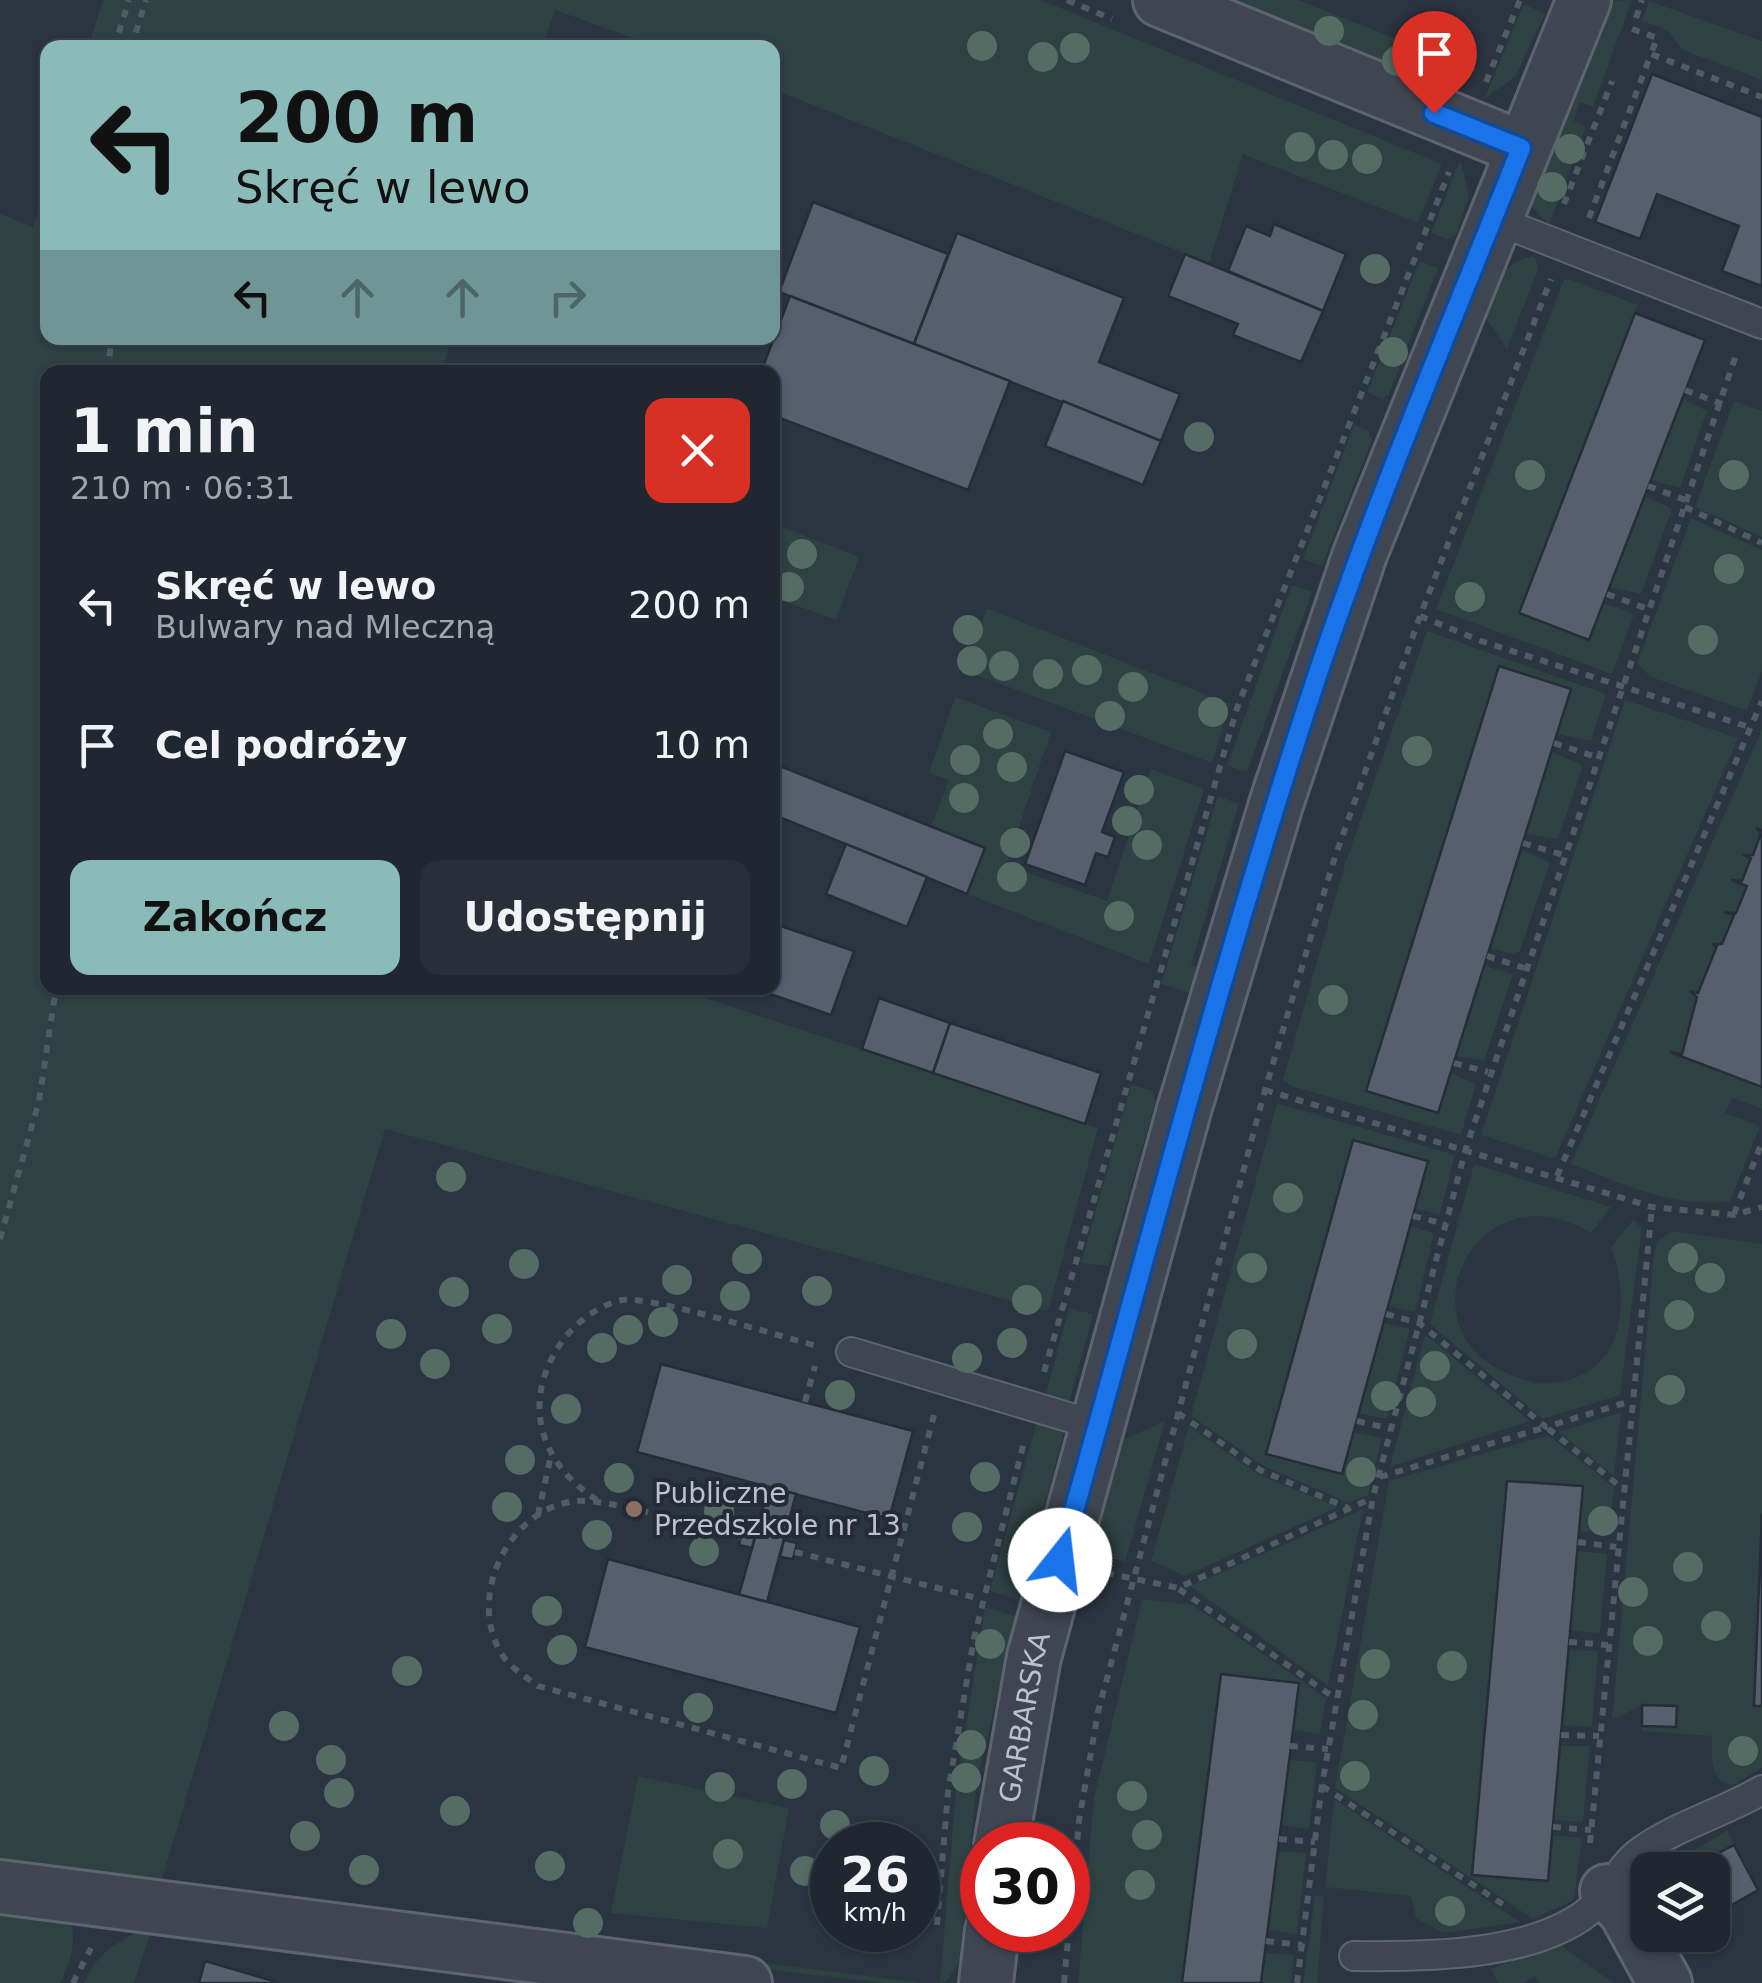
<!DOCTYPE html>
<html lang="pl">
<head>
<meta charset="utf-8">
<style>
	:root { --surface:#202731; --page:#282f39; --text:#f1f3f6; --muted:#a2a5ab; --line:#3d444d; --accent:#8bbbb9 }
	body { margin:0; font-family:"DejaVu Sans",sans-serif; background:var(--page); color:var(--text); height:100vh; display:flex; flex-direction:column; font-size:38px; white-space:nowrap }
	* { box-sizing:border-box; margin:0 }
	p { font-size:32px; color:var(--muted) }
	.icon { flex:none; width:55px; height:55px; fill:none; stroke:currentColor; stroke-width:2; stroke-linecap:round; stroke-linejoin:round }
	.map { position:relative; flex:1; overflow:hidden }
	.sheet { position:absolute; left:40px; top:365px; width:740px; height:630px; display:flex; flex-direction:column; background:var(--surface); border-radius:20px; box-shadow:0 2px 8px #0004,0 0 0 2px var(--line) }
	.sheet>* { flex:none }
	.top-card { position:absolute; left:40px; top:40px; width:740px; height:305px; border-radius:20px; box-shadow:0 2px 8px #0004,0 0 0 2px var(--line); background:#8bbbb9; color:#111; overflow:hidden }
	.controls { position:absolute; left:1630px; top:1852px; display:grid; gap:20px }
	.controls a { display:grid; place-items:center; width:100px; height:100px; border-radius:20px; background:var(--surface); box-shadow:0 2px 8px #0004,0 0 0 2px var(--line); font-size:50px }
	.speed { position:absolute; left:810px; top:1822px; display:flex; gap:20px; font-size:50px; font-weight:700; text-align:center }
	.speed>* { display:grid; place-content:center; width:130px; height:130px; border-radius:50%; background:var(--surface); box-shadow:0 2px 8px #0004,0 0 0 2px var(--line); line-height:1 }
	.speed small { font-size:25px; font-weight:400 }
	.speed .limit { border:15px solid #d22; background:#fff; color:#111 }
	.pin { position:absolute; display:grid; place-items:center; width:85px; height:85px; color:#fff; margin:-102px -42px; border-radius:50% 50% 50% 0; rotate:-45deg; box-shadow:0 0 10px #0007 }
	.pin .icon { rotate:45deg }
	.me { position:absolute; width:110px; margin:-55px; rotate:16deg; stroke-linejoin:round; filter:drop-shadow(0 0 8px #0008) }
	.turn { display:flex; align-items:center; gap:35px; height:210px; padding:0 30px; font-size:45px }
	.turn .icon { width:130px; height:130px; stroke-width:2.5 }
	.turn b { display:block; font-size:70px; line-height:85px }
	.lanes { display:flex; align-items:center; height:95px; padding:0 30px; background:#0003; justify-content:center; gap:50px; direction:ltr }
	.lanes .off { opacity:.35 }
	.round { display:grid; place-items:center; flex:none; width:105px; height:105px; border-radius:20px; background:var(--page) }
	.overview { display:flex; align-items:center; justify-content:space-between; height:170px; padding:0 30px }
	h1 { font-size:60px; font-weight:700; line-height:75px }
	.cta { display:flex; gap:20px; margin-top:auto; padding:20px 30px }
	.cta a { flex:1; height:115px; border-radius:20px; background:var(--accent); color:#111; font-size:40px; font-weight:700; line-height:115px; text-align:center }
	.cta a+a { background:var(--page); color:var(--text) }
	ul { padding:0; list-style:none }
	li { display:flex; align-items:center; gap:30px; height:140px; padding:0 30px }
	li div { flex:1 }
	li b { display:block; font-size:38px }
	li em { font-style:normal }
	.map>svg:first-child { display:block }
</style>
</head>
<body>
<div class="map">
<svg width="1762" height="1983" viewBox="0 0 1762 1983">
	<rect width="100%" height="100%" fill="#2b3441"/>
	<g fill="#2e4143">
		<polygon points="103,0 1041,0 1442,164 1418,223 1243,154 1209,263 773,89 772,48 658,47 555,10 543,47 88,48"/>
		<polygon points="1220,0 1298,0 1476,70 1460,76 1451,95"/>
		<polygon points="1632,0 1593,107 1580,102 1574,121 1586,127 1549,225 1528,203 1612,1"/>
		<polygon points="1649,1 1762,41 1762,80 1683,50 1667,30 1642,21"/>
		<polygon points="1524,4 1545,14 1515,77 1484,99"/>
		<polygon points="1460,160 1469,195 1456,235 1447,239 1431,233"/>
		<polygon points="47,180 48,338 452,338 441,372 48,372 48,988 675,988 1098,1128 1048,1311 385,1129 160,1886 922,1983 883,1983 156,1898 0,1874 0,214 33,227"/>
		<path d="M 1534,256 L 1539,267 L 1507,349 L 1483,314 C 1494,286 1501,262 1534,256 Z"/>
		<polygon points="1420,261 1438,268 1389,394 1382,399 1367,392"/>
		<path d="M 1569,279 L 1638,305 L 1519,612 C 1557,611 1599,592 1634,615 L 1612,674 L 1436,609 L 1564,280 Z"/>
		<polygon points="1682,398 1707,411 1680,488 1651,480"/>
		<polygon points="1734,401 1762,411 1762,537 1695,507"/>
		<polygon points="1354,425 1368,430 1372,440 1322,566 1303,559"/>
		<polygon points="1644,496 1672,509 1641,594 1609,587"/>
		<polygon points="1691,518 1762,550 1762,671 1747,711 1651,677 1637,664"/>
		<polygon points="772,523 859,557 836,620 773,597"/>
		<polygon points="1292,585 1312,592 1247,772 1227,766"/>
		<polygon points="987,608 1230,704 1212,763 963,670"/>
		<polygon points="1427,631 1606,694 1591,741 1557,734 1571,689 1499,667 1366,1090 1437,1113 1450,1073 1476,1084 1461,1135 1291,1086 1283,1080 1345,864"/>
		<polygon points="955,697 1051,732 1006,865 1107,901 1151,769 1204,789 1149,964 967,894 985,848 931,826 949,780 929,773"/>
		<polygon points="1625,700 1738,738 1555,1159 1481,1135"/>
		<path d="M 1762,729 L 1762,830 L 1756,828 L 1761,833 L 1753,855 L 1743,854 L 1751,858 L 1742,881 L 1731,879 L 1747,886 L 1736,913 L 1724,911 L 1734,915 L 1722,944 L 1713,943 L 1717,946 L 1698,993 L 1690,991 L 1697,997 L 1682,1054 L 1670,1052 L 1762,1087 L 1762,1109 L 1732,1098 L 1725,1113 L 1760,1126 L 1730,1201 C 1673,1209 1624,1184 1571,1164 Z"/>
		<polygon points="1552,751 1583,766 1558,839 1526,834"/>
		<polygon points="1218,796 1239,804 1191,965 1197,967 1190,993 1161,984"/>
		<polygon points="1520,849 1550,862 1520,951 1513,954 1490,948"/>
		<polygon points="1484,966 1513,974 1484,1061 1456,1056"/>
		<polygon points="1131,1085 1152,1090 1156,1100 1108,1266 1081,1263"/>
		<polygon points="1277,1103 1455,1155 1440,1214 1415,1209 1427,1161 1353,1141 1266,1453 1342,1474 1353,1432 1382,1438 1368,1495 1349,1503 1262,1465 1191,1416"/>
		<path d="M 1474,1164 L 1611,1207 L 1591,1233 C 1475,1164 1398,1329 1509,1374 C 1528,1381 1539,1386 1560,1382 C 1626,1370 1630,1299 1611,1247 L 1633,1220 L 1642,1228 L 1620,1395 L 1543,1419 L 1430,1324 Z"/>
		<polygon points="1410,1226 1434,1233 1415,1312 1388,1306"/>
		<path d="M 1671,1231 L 1762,1244 L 1762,1514 L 1754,1705 L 1762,1706 L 1762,1768 L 1733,1785 C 1708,1781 1712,1757 1712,1736 L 1641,1731 L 1642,1726 L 1676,1727 L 1677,1706 L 1642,1705 L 1612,1720 L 1654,1253 L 1657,1242 Z"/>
		<polygon points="1069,1308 1093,1314 1069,1403 1045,1397"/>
		<polygon points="1384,1323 1410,1329 1387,1419 1358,1413"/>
		<polygon points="1425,1334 1530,1421 1390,1467"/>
		<polygon points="1621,1412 1614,1476 1559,1432"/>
		<polygon points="1038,1418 1065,1427 1020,1600 990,1591"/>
		<polygon points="1165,1421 1125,1562 1089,1552 1120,1441"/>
		<polygon points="1189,1426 1258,1474 1338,1507 1185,1576 1151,1561"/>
		<polygon points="1548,1435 1614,1487 1609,1533 1579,1531 1582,1486 1472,1875 1548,1881 1552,1835 1582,1838 1574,1900 1533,1919 1335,1788 1389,1481"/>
		<polygon points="1363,1509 1328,1686 1190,1586 1191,1586"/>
		<polygon points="1577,1551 1607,1554 1600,1633 1571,1631"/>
		<polygon points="1142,1599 1193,1605 1326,1698 1320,1734 1292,1730 1298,1683 1222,1674 1182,1983 1078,1983 1094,1798"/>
		<polygon points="985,1607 1016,1616 977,1780 959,1962 946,1982 940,1983 956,1790"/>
		<polygon points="1569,1650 1598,1651 1592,1727 1562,1725"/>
		<polygon points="1560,1746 1590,1746 1583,1822 1554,1820"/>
		<polygon points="1289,1760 1317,1762 1309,1829 1281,1825"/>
		<polygon points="638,1776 789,1808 767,1928 611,1913"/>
		<polygon points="1334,1799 1520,1922 1443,1933 1416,1918 1411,1896 1325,1887"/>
		<polygon points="1727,1831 1734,1845 1687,1870 1660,1870"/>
		<polygon points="1277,1851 1306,1853 1297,1934 1267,1930"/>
		<polygon points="1315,1896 1324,1896 1317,1983 1303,1983"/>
		<path d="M 0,1902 L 69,1916 C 78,1942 71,1959 60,1983 L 0,1983 Z"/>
		<path d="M 141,1931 L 151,1931 L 134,1983 L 84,1983 C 96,1955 114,1943 141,1931 Z"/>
		<polygon points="1558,1943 1613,1983 1539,1983 1535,1976 1524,1983 1498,1983 1491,1969"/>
		<polygon points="1264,1953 1294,1955 1291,1983 1261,1983"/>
	</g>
	<g fill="#575f6e" stroke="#262d38" stroke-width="2.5">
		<polygon points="1652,74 1762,117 1762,286 1722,271 1739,226 1657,194 1640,239 1595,222"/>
		<polygon points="813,202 948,254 914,344 779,292"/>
		<polygon points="1274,224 1346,254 1323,311 1228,271 1246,226 1270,236"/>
		<polygon points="957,233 1124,298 1099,362 1180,394 1161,441 914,344"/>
		<polygon points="1185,254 1323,311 1301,362 1233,335 1238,324 1168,296"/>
		<polygon points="790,296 1010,381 968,490 772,415 772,372 761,372"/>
		<polygon points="1635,313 1705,340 1589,640 1519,613"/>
		<polygon points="1063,401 1161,441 1143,485 1045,446"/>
		<polygon points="1499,666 1571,689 1438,1113 1366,1091"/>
		<polygon points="1065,751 1124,772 1102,832 1115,837 1108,857 1096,853 1085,885 1025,864"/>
		<polygon points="780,766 985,848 967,894 772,814 772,787"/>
		<polygon points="1756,828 1762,830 1762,1087 1670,1052 1682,1054 1697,997 1690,991 1698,993 1717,946 1712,944 1722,944 1734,915 1724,912 1736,913 1747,886 1731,880 1742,881 1751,858 1743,855 1753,855 1761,833"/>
		<polygon points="846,844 927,877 907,927 826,894"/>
		<polygon points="772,923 854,951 831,1015 753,988 772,988"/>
		<polygon points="879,998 950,1023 933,1073 862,1049"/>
		<polygon points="950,1023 1101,1073 1085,1124 933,1073"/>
		<polygon points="1353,1140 1428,1161 1342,1474 1266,1454"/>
		<polygon points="661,1364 913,1431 889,1519 637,1452"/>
		<polygon points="1507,1481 1583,1486 1548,1881 1472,1875"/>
		<polygon points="769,1487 796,1494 767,1602 739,1595"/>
		<polygon points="1762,1514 1762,1706 1754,1706"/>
		<polygon points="743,1528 756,1531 752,1548 739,1545"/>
		<polygon points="784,1540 797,1543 793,1559 780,1557"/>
		<polygon points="608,1559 860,1627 836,1713 585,1647"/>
		<polygon points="1221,1674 1299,1683 1261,1983 1182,1983"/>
		<polygon points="1642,1705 1677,1706 1676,1727 1642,1726"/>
		<polygon points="1734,1845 1758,1890 1716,1914 1712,1870 1692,1867"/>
		<polygon points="205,1961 280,1983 199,1983"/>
	</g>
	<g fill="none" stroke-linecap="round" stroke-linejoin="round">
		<g stroke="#5d646e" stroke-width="32">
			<g id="service">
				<polyline points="1493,219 1762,324"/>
				<polyline points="851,1352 1098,1426"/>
				<path d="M 1354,1956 C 1424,1957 1541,1957 1596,1905 C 1612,1889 1621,1866 1640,1852 C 1677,1825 1723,1813 1762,1790"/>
			</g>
		</g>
		<g stroke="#5d646e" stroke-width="58">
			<g id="minor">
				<polyline points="1160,0 1521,148"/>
				<path id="s1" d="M 1001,1845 L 1034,1657 L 1184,1110 L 1277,801 L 1360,554 L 1584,0"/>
				<polyline points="1,1887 745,1983"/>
				<polyline points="1607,1891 1626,1912 1665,1983"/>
				<polyline points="986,1983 992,1930"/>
			</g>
		</g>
		<g stroke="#4d5d61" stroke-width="6" stroke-dasharray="8 8" stroke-linecap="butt">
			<polyline points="1067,0 1112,19"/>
			<polyline points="1636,18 1642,0"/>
			<polyline points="1632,29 1657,38 1651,54"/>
			<polyline points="114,48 129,0"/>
			<polyline points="131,48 146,0"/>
			<polyline points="1486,82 1520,0"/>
			<polyline points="1564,204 1612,81"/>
			<polyline points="1589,218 1651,54 1762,97"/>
			<polyline points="107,372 112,338"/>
			<polyline points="1685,390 1722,404"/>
			<polyline points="1648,486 1688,501"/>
			<polyline points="1685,507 1762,543"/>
			<polyline points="1607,594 1648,609"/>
			<polyline points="1420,616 1481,641 1752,728"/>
			<polyline points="1554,743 1596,757"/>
			<polyline points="1523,843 1563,855"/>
			<polyline points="1487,956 1524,968"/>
			<polyline points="1454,1063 1488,1072"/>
			<polyline points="1265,1090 1652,1207 1734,1215 1762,1207"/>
			<polyline points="1557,1176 1762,701"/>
			<polyline points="1734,1214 1762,1142"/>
			<polyline points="1413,1216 1445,1224"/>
			<polyline points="0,1239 39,1101 56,988"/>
			<polyline points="1386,1314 1419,1323 1546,1427 1631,1401"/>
			<polyline points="1044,1372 1237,708 1449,172"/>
			<polyline points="805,1402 815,1366"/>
			<polyline points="1178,1413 1260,1470 1348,1508"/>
			<polyline points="1357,1421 1391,1429"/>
			<polyline points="1380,1477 1546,1427 1622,1488"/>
			<path d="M 597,1500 C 539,1463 521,1401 561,1343 C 575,1323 598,1305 622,1300 C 649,1295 782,1337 817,1346"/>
			<polyline points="538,1515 551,1455"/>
			<path d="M 741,1537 C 702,1528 610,1498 576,1501 C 508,1508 465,1599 503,1656 C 512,1669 526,1677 538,1686 L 841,1768 L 934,1415"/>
			<polyline points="1578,1542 1616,1547"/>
			<polyline points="795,1552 981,1599"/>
			<polyline points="1106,1573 1178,1588 1372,1498"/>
			<polyline points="1179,1589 1336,1699"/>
			<polyline points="1569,1642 1608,1645"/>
			<polyline points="1561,1735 1599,1736"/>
			<polyline points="1290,1746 1328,1749"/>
			<polyline points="1322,1786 1504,1905"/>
			<polyline points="1553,1827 1591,1830"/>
			<polyline points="1279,1839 1315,1842"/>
			<polyline points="1590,1843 1652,1207"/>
			<polyline points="937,1925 948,1792 974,1638 1024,1442"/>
			<polyline points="1266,1941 1302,1945"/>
			<polyline points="73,1983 91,1948"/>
			<polyline points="1064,1983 1079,1821 1098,1712 1265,1090 1333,863 1420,616 1551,279"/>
			<polyline points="1297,1983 1322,1785 1373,1497 1466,1148 1736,355"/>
		</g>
		<use href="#service" stroke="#3f4651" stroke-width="28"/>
		<use href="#minor" stroke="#3f4651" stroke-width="52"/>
	</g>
	<g fill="#556c64">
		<circle cx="1329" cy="31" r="15"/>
		<circle cx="982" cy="46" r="15"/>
		<circle cx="1075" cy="48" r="15"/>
		<circle cx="1043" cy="57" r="15"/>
		<circle cx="1397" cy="61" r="15"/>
		<circle cx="1300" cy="147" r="15"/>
		<circle cx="1570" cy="149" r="15"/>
		<circle cx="1333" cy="155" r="15"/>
		<circle cx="1367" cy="159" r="15"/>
		<circle cx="1552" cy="187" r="15"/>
		<circle cx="1375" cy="269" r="15"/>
		<circle cx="1393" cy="352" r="15"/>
		<circle cx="1199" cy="437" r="15"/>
		<circle cx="1530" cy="475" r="15"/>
		<circle cx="1734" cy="475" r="15"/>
		<circle cx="802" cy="554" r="15"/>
		<circle cx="1729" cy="569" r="15"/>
		<circle cx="789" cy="587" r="15"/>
		<circle cx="1470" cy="597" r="15"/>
		<circle cx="968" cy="630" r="15"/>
		<circle cx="1703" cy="640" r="15"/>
		<circle cx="972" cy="661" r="15"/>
		<circle cx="1004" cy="666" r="15"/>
		<circle cx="1087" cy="670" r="15"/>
		<circle cx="1048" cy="674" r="15"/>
		<circle cx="1133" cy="687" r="15"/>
		<circle cx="1213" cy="712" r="15"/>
		<circle cx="1110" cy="716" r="15"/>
		<circle cx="998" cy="734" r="15"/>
		<circle cx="1417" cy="751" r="15"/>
		<circle cx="965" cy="760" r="15"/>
		<circle cx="1012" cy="767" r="15"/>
		<circle cx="1139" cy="790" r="15"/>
		<circle cx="964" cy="798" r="15"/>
		<circle cx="1127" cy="821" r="15"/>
		<circle cx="1015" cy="843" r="15"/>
		<circle cx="1147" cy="845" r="15"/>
		<circle cx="1012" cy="877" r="15"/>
		<circle cx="1119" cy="916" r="15"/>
		<circle cx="1333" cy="1000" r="15"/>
		<circle cx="451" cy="1177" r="15"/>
		<circle cx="1288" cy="1198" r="15"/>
		<circle cx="1683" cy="1258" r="15"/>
		<circle cx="747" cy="1259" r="15"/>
		<circle cx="524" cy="1264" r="15"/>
		<circle cx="1252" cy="1268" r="15"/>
		<circle cx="1710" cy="1278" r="15"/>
		<circle cx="677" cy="1280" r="15"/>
		<circle cx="817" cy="1291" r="15"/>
		<circle cx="454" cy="1292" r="15"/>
		<circle cx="735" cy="1296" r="15"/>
		<circle cx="1027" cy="1300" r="15"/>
		<circle cx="1679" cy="1315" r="15"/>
		<circle cx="663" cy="1322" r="15"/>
		<circle cx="497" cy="1329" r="15"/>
		<circle cx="628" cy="1330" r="15"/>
		<circle cx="391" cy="1334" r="15"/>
		<circle cx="1012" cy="1343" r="15"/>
		<circle cx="1242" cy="1344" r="15"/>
		<circle cx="602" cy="1348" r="15"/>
		<circle cx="967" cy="1358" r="15"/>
		<circle cx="435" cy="1364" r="15"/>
		<circle cx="1435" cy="1366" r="15"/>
		<circle cx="1670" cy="1390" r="15"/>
		<circle cx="840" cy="1395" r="15"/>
		<circle cx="1386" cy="1396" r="15"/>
		<circle cx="1421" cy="1402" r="15"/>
		<circle cx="566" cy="1409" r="15"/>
		<circle cx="520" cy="1460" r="15"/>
		<circle cx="1361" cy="1472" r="15"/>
		<circle cx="985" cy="1477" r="15"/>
		<circle cx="619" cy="1478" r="15"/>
		<circle cx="507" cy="1507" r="15"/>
		<circle cx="719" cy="1511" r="15"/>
		<circle cx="1603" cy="1521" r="15"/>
		<circle cx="967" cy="1527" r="15"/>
		<circle cx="597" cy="1535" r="15"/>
		<circle cx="704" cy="1551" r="15"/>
		<circle cx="1688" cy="1567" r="15"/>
		<circle cx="1633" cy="1592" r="15"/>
		<circle cx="547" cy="1611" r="15"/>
		<circle cx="1716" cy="1626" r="15"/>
		<circle cx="1648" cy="1641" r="15"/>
		<circle cx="990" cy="1644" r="15"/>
		<circle cx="562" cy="1650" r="15"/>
		<circle cx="1375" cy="1664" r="15"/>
		<circle cx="1452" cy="1666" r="15"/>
		<circle cx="407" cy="1671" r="15"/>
		<circle cx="698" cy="1708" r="15"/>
		<circle cx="1363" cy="1715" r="15"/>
		<circle cx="284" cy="1726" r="15"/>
		<circle cx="971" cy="1745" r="15"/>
		<circle cx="1743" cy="1751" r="15"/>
		<circle cx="331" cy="1760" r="15"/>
		<circle cx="874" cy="1771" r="15"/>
		<circle cx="1355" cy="1776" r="15"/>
		<circle cx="966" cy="1778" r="15"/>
		<circle cx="792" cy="1784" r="15"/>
		<circle cx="720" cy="1787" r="15"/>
		<circle cx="339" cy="1793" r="15"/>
		<circle cx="1132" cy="1796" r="15"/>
		<circle cx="455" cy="1811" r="15"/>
		<circle cx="835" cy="1825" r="15"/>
		<circle cx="1147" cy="1835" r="15"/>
		<circle cx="305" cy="1836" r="15"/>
		<circle cx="728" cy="1854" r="15"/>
		<circle cx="550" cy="1866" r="15"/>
		<circle cx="364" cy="1870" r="15"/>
		<circle cx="805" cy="1871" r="15"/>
		<circle cx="1140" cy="1885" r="15"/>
		<circle cx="1450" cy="1911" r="15"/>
		<circle cx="588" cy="1923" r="15"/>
	</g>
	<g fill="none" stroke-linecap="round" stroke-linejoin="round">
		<g stroke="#114b97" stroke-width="25">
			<path id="route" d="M 1060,1560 C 1144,1265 1220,968 1317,676 C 1377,498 1451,324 1521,148 L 1434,113"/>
		</g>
		<use href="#route" stroke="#1a73e8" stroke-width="18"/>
	</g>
	<circle fill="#8d6e63" stroke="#242b36" stroke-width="4" cx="634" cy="1509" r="10"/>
	<g text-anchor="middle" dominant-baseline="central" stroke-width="8" stroke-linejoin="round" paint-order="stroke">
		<g font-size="28" fill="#bcc1cb" stroke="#242b36" text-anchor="start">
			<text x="654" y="1493">Publiczne<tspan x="654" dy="32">Przedszkole nr 13</tspan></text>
		</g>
		<g font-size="28" fill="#bcc1cb" stroke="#242b36">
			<text stroke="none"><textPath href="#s1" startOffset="130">GARBARSKA</textPath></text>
		</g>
	</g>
</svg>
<div class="controls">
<a><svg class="icon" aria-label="layers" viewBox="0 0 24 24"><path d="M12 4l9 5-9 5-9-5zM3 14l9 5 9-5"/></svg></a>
</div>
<div class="speed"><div>26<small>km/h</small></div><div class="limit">30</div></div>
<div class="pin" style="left:1434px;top:113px;background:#d93025"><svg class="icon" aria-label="arrive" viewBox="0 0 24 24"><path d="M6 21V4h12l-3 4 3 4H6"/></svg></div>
<svg class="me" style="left:1060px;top:1560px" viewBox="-20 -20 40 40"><circle r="19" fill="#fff"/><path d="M0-13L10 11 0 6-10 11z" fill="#1a73e8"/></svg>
<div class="top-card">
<div class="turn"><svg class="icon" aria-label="left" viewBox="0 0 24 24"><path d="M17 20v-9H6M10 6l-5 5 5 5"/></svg><div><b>200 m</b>Skręć w lewo</div></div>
<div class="lanes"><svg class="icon" aria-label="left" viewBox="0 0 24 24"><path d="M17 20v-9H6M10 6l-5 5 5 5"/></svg><svg class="icon off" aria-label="ahead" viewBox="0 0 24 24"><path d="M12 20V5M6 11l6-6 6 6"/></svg><svg class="icon off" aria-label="ahead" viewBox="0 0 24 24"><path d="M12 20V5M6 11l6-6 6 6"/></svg><svg class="icon off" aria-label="right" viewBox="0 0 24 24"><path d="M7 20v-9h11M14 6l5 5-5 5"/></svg></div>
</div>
<section class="sheet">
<div class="overview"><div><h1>1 min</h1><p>210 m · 06:31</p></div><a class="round" style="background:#d93025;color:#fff"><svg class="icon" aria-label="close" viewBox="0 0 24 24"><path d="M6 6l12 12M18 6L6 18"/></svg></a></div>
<ul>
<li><svg class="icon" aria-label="left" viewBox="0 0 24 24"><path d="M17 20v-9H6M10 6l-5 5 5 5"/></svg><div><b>Skręć w lewo</b><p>Bulwary nad Mleczną</p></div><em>200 m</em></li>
<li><svg class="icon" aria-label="arrive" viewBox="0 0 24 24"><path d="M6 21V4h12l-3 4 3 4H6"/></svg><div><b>Cel podróży</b></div><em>10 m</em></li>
</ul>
<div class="cta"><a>Zakończ</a><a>Udostępnij</a></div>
</section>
</div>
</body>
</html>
